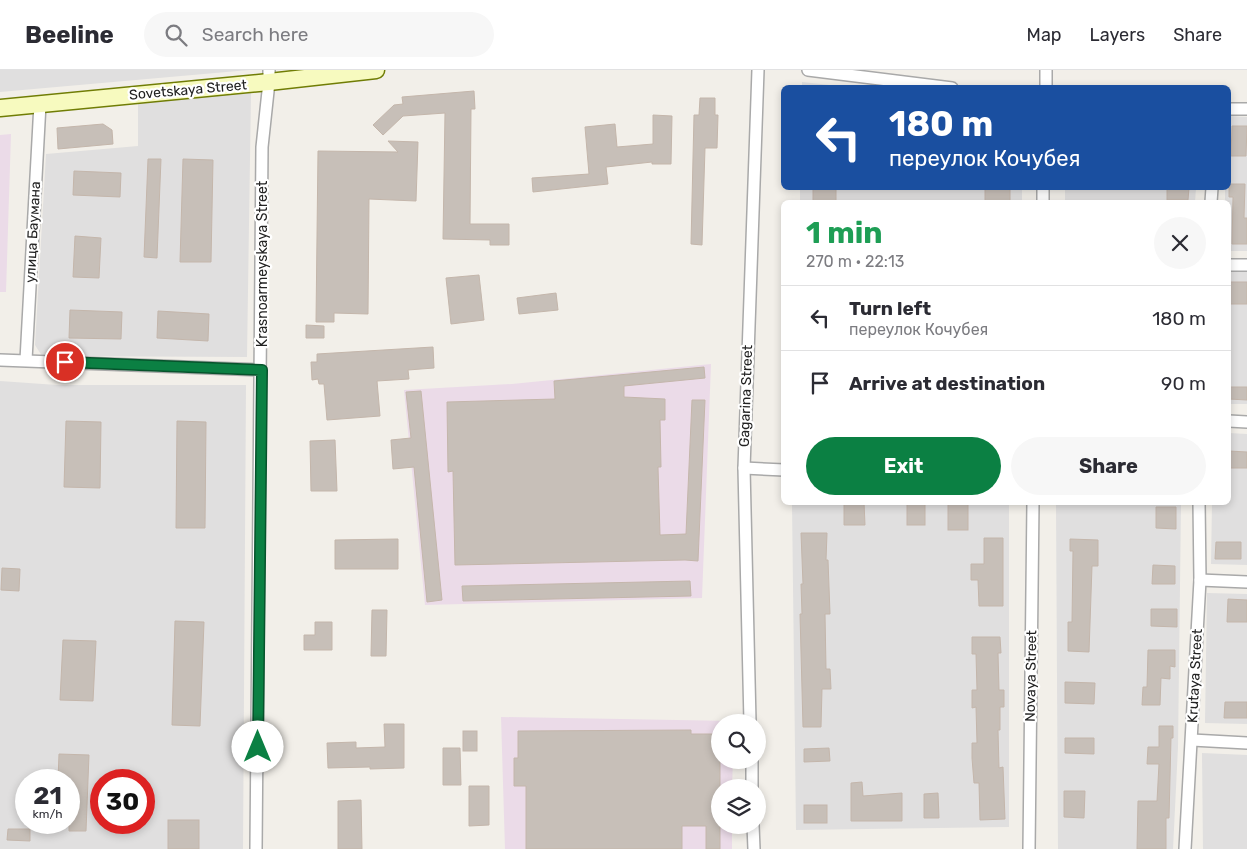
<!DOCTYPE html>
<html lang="en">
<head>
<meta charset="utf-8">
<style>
	:root { --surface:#fff; --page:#f7f7f7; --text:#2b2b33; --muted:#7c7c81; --line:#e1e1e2; --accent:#0b8043 }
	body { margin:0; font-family:Rubik,sans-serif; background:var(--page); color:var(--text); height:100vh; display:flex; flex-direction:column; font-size:19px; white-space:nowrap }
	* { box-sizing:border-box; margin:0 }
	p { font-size:16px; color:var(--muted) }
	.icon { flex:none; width:28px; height:28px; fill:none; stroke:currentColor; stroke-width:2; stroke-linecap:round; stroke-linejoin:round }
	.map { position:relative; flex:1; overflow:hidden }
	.details { position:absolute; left:781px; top:130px; width:450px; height:305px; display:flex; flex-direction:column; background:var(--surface); border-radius:8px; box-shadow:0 2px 8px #0003 }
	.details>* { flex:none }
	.guide { position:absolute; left:781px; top:15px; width:450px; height:105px; border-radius:8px; box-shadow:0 2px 8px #0003; background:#1a4fa0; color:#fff; overflow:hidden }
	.tools { position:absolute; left:711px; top:644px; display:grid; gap:10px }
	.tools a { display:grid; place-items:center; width:55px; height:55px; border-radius:50%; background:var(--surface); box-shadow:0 2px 8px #0003; font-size:25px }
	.speed { position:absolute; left:15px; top:699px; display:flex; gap:10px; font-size:25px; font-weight:700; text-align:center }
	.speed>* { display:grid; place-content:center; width:65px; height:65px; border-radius:50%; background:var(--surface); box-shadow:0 2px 8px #0003; line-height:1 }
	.speed small { font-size:12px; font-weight:400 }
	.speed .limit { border:8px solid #d22; background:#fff; color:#111 }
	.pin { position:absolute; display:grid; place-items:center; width:42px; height:42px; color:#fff; margin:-21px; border:2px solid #fff; border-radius:50%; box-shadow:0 1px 5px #0007 }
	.me { position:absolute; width:55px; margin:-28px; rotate:0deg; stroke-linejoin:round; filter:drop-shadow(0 0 4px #0008) }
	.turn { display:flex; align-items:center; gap:18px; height:105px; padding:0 25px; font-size:22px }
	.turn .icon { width:65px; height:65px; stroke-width:2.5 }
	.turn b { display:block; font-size:35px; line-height:42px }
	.round { display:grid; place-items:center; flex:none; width:52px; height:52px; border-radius:26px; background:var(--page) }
	.headline { display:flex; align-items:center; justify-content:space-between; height:85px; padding:0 25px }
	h1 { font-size:30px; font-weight:700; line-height:38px; color:#1e9e55 }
	.button { display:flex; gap:10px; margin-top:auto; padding:10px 25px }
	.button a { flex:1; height:58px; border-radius:30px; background:var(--accent); color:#fff; font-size:20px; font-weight:700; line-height:58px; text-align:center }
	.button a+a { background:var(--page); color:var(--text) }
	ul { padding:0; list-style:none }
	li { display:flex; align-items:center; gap:15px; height:65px; padding:0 25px; border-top:1px solid var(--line) }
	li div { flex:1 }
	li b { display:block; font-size:19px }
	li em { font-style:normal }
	header { display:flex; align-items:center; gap:30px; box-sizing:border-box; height:70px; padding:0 25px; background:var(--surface); border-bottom:1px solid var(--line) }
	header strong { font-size:24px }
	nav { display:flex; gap:28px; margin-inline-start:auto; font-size:18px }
	.search { width:350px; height:45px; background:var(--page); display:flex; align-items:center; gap:12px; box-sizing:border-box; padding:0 18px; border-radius:28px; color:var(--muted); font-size:19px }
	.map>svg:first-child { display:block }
</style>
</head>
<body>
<header>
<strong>Beeline</strong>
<div class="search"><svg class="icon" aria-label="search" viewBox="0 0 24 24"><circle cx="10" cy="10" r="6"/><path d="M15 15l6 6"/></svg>Search here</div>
<nav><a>Map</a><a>Layers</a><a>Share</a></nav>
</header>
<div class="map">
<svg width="1247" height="779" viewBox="0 0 1247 779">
	<rect width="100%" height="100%" fill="#f2efe9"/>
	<g fill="#e0dfdf" fill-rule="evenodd">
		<polygon points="0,0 249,0 0,22"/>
		<polygon points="802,12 848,17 802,17"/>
		<polygon points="251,23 247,287 42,286 35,275 46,84 138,76 138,33"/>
		<polygon points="1229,46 1247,47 1247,181 1229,181 1229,132 1225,132 1225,118 1229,118"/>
		<rect x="800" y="118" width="222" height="14"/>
		<polygon points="1065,118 1196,118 1195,132 1065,132"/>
		<rect x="1229" y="202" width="18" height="132"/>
		<path d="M 0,311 L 57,315 L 246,315 L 243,779 L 0,779 ZM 26,710 L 69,710 L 69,752 L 26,752 ZM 101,710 L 144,710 L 144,752 L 101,752 Z"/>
		<polygon points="1229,363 1247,364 1247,495 1211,494 1212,433 1229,432"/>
		<polygon points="792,433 1009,433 1009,757 796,760"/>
		<polygon points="1056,433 1181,433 1178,677 1173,779 1058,779"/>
		<polygon points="1207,523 1247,524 1247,654 1205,653"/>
		<polygon points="1202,683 1247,685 1247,779 1203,779"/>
	</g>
	<g fill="#ebdbe8">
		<polygon points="11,64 6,222 0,222 0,65"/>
		<polygon points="711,294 702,528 425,535 404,320 512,314"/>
		<polygon points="501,647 733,651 733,652 720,652 720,690 733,690 732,717 720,718 720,755 732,755 732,779 505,779"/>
	</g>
	<g fill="#c7bfb8" stroke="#c4b6ab">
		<polygon points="474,21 475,39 471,39 470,154 509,154 509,175 490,175 490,170 443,169 445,43 403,46 383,65 373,55 394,35 403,34 402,27"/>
		<polygon points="700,28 715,28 715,45 718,45 717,78 705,78 702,175 691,174 694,45 699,45"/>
		<polygon points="653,45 672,46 671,94 652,94 652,92 606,97 608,114 533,122 532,108 589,104 585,57 615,54 617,77 653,74"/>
		<polygon points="103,54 112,60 113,74 58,79 57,58"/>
		<polygon points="1232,56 1247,56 1246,86 1231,86"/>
		<polygon points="388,71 418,72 416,131 369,129 368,244 334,243 334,252 316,252 318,81 398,82"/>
		<polygon points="148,89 161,89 157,188 144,187"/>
		<polygon points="183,89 213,90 211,192 180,192"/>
		<polygon points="74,101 121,103 120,127 73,125"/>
		<polygon points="1229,114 1245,114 1244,148 1247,148 1247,174 1232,174 1233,127 1229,127"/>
		<polygon points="1167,118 1189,118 1188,130 1167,130"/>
		<rect x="813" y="119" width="23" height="13"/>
		<rect x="985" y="119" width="25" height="13"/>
		<polygon points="75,166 101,168 99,208 73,207"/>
		<polygon points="479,205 484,250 451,254 446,208"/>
		<rect x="1230" y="212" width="17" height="22"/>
		<polygon points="556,223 558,240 519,244 517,228"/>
		<polygon points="70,240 122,242 121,269 69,268"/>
		<polygon points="158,241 209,244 208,271 157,268"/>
		<polygon points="306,255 324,256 324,268 306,268"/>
		<polygon points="433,277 434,298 408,300 409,309 377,311 380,346 327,350 324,314 319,314 318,309 312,310 311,292 317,292 317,284"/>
		<polygon points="704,297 705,308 624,316 624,327 665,329 665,350 660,350 661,397 658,397 660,465 686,464 692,330 705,330 698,491 685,490 455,495 453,401 448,402 447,332 555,329 554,311"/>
		<polygon points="1229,317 1247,317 1247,330 1229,329"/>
		<polygon points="421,321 442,530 427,532 414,397 393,399 391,370 411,368 406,322"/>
		<polygon points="66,351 101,352 100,418 64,417"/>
		<polygon points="177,351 206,352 205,458 176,458"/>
		<polygon points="335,370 337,421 311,421 310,371"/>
		<polygon points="1229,381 1247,382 1247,398 1229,398"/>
		<polygon points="864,432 865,455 844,455 844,433"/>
		<rect x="907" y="433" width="18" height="22"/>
		<rect x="948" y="433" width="20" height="27"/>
		<polygon points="1156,437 1176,437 1176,459 1156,458"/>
		<polygon points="801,463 827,463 826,490 828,490 830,544 825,544 826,599 830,599 831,619 822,619 821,657 803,657 800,544 802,544 801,514 803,514"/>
		<polygon points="984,468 1003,468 1003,536 979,536 978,510 971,510 971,494 984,494"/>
		<polygon points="398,469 398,499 335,499 335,470"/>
		<polygon points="1070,469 1098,470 1098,496 1092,496 1089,582 1068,581 1068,552 1072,552 1073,481 1070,481"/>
		<polygon points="1216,472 1241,472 1241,489 1215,489"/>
		<polygon points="1153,495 1175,496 1175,514 1152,514"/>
		<polygon points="2,498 20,499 19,521 1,520"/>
		<polygon points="690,511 691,526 463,531 462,516"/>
		<polygon points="1228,529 1247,530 1247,552 1227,552"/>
		<polygon points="1151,539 1177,539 1177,557 1151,556"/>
		<polygon points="372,540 387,540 386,586 371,586"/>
		<polygon points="175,551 204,552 200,656 172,655"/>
		<polygon points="315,552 332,552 332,580 304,580 304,565 315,565"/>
		<polygon points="972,567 1000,567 1001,583 998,583 999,620 1004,620 1004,637 1000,637 1000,660 998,660 999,698 1003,697 1005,749 980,750 979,713 974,713 972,688 972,673 977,673 976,637 972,638 972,620 977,620 976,584 972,584"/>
		<polygon points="63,570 96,571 93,631 60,630"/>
		<polygon points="1148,580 1175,580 1175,597 1170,596 1170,609 1161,608 1160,635 1142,635 1143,617 1147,617"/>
		<polygon points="1065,612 1095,613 1094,634 1065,633"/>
		<polygon points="1225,632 1247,632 1247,648 1224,648"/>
		<polygon points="384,654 404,654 404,698 370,699 370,697 328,698 327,673 356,672 356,678 385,677"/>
		<polygon points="1159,656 1173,656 1173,668 1171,668 1169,748 1166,748 1166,779 1137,779 1138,731 1157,731 1159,694 1147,694 1148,677 1159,677"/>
		<polygon points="691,660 691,664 720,664 720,779 706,779 706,756 682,756 682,779 526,779 526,716 514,716 514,688 518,688 518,661"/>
		<rect x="463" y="661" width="14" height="20"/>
		<polygon points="1065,668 1094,668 1094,684 1065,683"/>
		<polygon points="443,678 460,678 461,715 443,715"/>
		<polygon points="829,678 830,691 804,692 804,679"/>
		<polygon points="59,684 89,685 86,761 69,761 69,710 58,710"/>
		<polygon points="862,712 863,726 902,723 902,751 851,751 851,713"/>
		<polygon points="469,716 489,716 489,755 469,756"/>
		<polygon points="1064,721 1085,721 1084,748 1064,747"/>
		<polygon points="938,723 939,748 924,748 924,724"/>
		<polygon points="361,730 362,779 338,779 338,731"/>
		<rect x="804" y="735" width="23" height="18"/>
		<rect x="168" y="750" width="31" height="29"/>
		<polygon points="8,759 30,759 30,771 7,770"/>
	</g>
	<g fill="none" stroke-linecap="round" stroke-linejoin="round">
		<g stroke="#a9a9a9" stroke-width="14">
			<g id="street">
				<polyline points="808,0 952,18"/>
				<polyline points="1046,18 1046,0"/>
				<polyline points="1229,39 1247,39"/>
				<polyline points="1043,132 1043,118"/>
				<polyline points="1211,132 1212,118"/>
				<polyline points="1229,195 1247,195"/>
				<polyline points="0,290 261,300"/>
				<polyline points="26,290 40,34"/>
				<polyline points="1229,351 1247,352"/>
				<polyline points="744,398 784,400"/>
				<polyline points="1200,510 1247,512"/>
				<polyline points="750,652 744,398 758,0"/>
				<polyline points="1192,670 1247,673"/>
				<polyline points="752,690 752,718"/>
				<polyline points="753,755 754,779"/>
				<polyline points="256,779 262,77 269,12 269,0"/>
				<polyline points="1029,779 1033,432"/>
				<polyline points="1185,779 1200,510 1199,432"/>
			</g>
		</g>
		<g stroke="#707d05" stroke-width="19">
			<polyline id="secondary" points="0,38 269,12 376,0"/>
		</g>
		<use href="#street" stroke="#fff" stroke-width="11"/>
		<use href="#secondary" stroke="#f7fabf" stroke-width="16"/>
	</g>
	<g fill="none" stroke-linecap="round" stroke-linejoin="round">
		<g stroke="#07532c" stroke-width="12">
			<polyline id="route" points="65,292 262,300 258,677"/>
		</g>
		<use href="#route" stroke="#0b8043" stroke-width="9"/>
	</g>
	<g text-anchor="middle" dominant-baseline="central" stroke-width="4.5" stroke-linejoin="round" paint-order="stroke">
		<g font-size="14" fill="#222" stroke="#fff">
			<text transform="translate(188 20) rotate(-5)">Sovetskaya Street</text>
			<text transform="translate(33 162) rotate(-87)">улица Баумана</text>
			<text transform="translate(262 194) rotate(-90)">Krasnoarmeyskaya Street</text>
			<text transform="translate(746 326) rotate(-88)">Gagarina Street</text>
			<text transform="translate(1031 606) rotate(-89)">Novaya Street</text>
			<text transform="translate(1195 606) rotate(-87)">Krutaya Street</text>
		</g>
	</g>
</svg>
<div class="tools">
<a><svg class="icon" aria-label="search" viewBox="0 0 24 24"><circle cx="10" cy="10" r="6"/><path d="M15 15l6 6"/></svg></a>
<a><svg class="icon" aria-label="layers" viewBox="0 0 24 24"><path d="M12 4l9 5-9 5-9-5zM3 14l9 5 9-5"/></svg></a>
</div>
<div class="speed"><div>21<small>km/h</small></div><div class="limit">30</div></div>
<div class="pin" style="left:65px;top:292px;background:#d93025"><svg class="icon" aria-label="arrive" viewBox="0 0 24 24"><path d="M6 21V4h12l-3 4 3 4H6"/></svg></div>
<svg class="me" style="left:258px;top:677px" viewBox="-20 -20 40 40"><circle r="19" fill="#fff"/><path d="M0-13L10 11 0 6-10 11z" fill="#0b8043"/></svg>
<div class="guide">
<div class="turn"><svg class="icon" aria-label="left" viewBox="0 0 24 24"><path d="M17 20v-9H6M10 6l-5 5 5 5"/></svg><div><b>180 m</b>переулок Кочубея</div></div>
</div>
<section class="details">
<div class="headline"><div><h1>1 min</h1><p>270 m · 22:13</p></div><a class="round"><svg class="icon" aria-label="close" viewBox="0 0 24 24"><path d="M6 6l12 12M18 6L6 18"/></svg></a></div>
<ul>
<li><svg class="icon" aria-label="left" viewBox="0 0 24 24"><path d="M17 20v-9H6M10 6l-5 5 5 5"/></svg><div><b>Turn left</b><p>переулок Кочубея</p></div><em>180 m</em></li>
<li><svg class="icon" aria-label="arrive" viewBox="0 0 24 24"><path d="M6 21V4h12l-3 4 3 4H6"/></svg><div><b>Arrive at destination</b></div><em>90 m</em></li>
</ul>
<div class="button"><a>Exit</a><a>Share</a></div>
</section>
</div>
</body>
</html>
